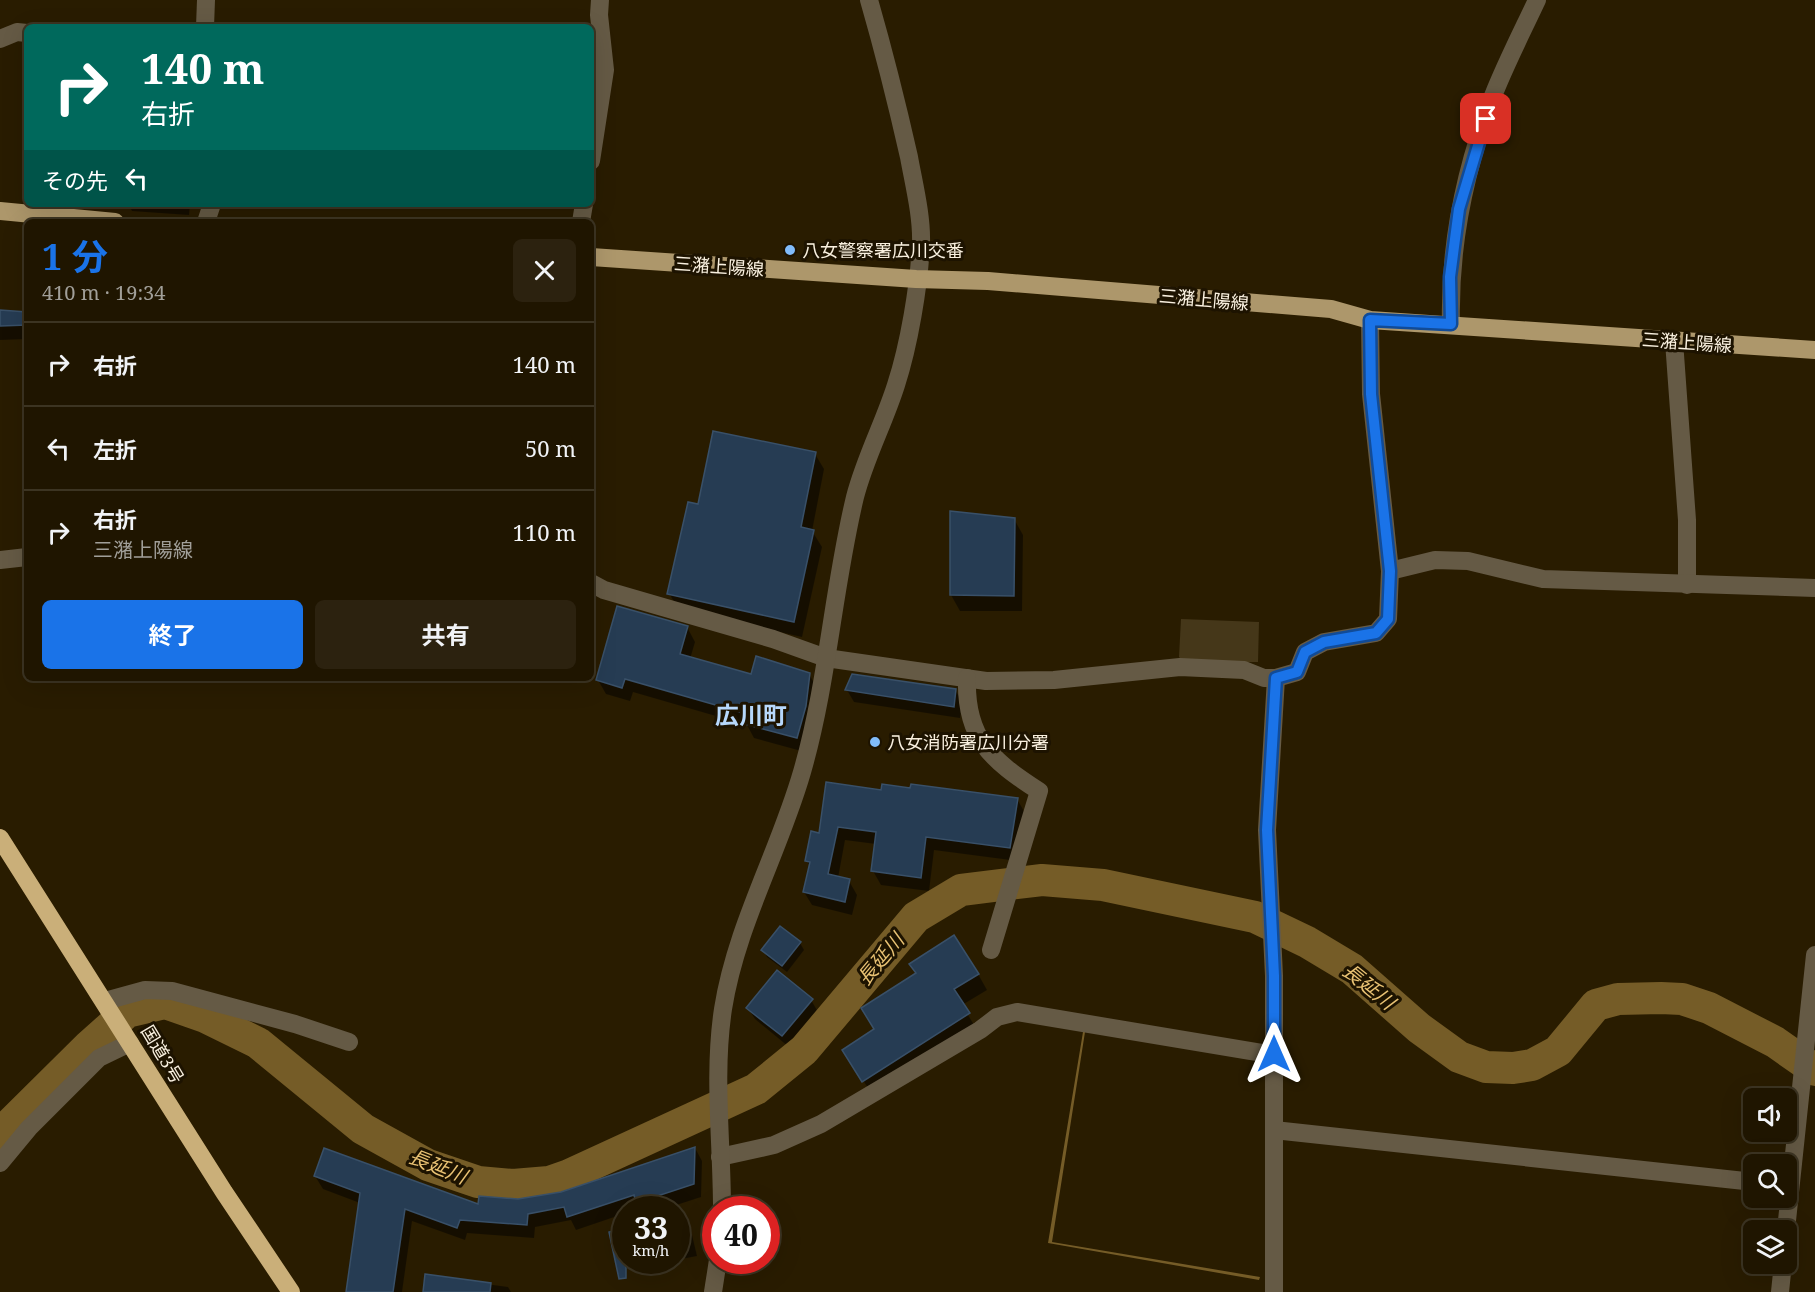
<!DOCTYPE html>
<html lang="ja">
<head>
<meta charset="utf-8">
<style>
	:root { --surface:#1f1500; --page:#2c220f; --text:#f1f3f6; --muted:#a19f99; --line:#3c3422; --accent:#1a73e8 }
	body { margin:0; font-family:"Noto Serif","Noto Sans JP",serif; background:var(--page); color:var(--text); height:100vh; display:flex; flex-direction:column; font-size:22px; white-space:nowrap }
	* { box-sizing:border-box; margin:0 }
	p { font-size:20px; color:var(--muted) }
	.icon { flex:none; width:33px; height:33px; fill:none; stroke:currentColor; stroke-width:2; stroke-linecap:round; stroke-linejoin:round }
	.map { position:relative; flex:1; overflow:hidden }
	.drawer { position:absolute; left:24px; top:219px; width:570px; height:462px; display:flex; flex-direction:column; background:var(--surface); border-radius:9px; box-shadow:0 6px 24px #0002,0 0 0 2px var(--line) }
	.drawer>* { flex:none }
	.hud { position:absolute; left:24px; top:24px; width:570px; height:183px; border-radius:9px; box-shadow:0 6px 24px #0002,0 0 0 2px var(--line); background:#00695c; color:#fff; overflow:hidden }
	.buttons { position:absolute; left:1743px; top:1088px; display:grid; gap:12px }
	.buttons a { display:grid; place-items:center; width:54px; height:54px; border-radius:9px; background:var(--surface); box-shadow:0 6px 24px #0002,0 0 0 2px var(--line); font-size:30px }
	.speed { position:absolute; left:612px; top:1196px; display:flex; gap:12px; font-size:30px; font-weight:700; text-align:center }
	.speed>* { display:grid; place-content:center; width:78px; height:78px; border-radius:50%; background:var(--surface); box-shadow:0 6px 24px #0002,0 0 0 2px var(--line); line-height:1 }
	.speed small { font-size:15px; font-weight:400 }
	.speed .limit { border:9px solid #d22; background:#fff; color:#111 }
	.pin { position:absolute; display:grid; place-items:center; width:51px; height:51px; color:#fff; margin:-26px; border-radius:12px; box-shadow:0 3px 9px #0006 }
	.me { position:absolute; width:66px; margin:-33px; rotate:0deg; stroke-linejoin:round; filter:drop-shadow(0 0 4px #0008) }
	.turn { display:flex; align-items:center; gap:21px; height:126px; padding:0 18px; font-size:27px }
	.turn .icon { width:78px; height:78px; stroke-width:2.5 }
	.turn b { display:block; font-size:42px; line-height:51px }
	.then { display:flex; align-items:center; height:57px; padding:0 18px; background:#0003; gap:12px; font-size:22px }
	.round { display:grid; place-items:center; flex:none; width:63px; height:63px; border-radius:9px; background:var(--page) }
	.summary { display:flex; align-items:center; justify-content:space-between; height:102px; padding:0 18px }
	h1 { font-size:36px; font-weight:700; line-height:45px; color:var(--accent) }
	.primary-button { display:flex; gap:12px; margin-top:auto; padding:12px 18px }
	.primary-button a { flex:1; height:69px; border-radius:9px; background:var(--accent); color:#fff; font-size:24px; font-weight:700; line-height:69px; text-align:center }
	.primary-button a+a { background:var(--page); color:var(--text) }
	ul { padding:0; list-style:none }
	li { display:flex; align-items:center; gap:18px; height:84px; padding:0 18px; border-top:2px solid var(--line) }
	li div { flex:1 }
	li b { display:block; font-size:22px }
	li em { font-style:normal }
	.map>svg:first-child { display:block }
</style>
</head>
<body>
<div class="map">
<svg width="1815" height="1292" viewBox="0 0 1815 1292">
	<rect width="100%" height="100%" fill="#291c00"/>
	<polygon fill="#453719" points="1181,619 1259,622 1258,662 1184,662 1179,657"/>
	<polygon fill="#755c27" points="1083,1032 1085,1032 1052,1242 1260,1277 1259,1280 1048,1243"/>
	<g fill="#0007">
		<polygon points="128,204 190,204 189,215 132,211"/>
		<polygon points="0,312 27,313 27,339 0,340"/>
		<polygon points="815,454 824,469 812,531 822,547 802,637 678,609 669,593 699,506"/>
		<polygon points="952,513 1014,519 1023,535 1022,611 960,611 951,595"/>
		<polygon points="687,627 695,642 690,659 752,676 809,674 817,688 805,752 754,738 747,725 633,692 630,701 606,694 598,680"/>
		<polygon points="847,690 955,690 962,701 960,718 854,702"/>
		<polygon points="883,792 1017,799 1025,813 1018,861 934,850 929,891 881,885 873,871 876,844 845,840 838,878 849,881 857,895 852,915 812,905 804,892 810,867 807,861 820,834"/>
		<polygon points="800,943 804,950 787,972 767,957 763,950"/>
		<polygon points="978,974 987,990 962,1005 977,1030 873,1096 844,1050"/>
		<polygon points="811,1000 818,1012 789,1047 755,1019 748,1008"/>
		<polygon points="695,1148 702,1161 701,1197 664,1209 626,1209 626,1213 576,1230 571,1220 535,1227 534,1238 467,1233 465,1240 412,1221 402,1292 347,1292 360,1203 323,1189 315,1176 479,1206 562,1193"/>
		<polygon points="685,1222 692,1235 697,1256 676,1260 676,1223"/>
		<polygon points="626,1260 676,1260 654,1265 652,1261 623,1267"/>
		<polygon points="427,1276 508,1287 511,1292 424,1292"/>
	</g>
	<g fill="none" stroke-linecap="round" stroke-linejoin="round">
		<polyline stroke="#755c27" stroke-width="32" points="0,1134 89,1046 127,1012 165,1003 205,1017 258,1043 363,1129 428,1165 478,1182 513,1185 549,1182 569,1175 756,1089 804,1050 916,917 961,890 1042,880 1103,885 1255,917 1307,942 1352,969 1419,1028 1459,1057 1486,1067 1513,1068 1532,1065 1558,1051 1596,1005 1618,999 1661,998 1682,999 1709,1008 1775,1042 1815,1070"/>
	</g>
	<g fill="#263c53" stroke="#395068" stroke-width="1.5">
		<polygon points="0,310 27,312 27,325 0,326"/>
		<polygon points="713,431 816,452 801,527 814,530 794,622 667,594 688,502 698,504"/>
		<polygon points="950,511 1015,518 1014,596 950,595"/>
		<polygon points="617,606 688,626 680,654 751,674 756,656 810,673 806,706 797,738 744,724 747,714 625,679 622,688 596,680"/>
		<polygon points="852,674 956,689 954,707 845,690"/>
		<polygon points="826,782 881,790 882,784 910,788 911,784 1018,798 1010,848 926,837 921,878 871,871 876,832 838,827 828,874 850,879 845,902 803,892 810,862 805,861 811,831 819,833"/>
		<polygon points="780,926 801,942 782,966 761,950"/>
		<polygon points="954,935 979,974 954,989 970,1013 862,1082 842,1050 874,1029 861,1008 916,973 909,964"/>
		<polygon points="777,970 813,999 782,1036 746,1008"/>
		<polygon points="695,1147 694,1184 636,1203 634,1195 567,1217 564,1207 528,1214 527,1225 460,1220 457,1228 405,1209 393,1292 346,1292 360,1193 314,1176 324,1148 478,1204 479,1196 518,1199 561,1192"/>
		<polygon points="626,1228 626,1278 619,1279 609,1232"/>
		<polygon points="425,1274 491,1283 490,1292 423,1292"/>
	</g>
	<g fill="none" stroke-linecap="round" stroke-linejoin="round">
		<g stroke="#655a45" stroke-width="18">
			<polyline points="205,27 206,0"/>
			<polyline points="0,39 17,32 27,33"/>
			<polyline points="591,161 605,70 599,15 600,0"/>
			<polyline points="206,222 212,204"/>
			<polyline points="581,222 584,204"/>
			<path d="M 1451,324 C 1449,246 1465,169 1493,96 C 1506,63 1522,32 1537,0"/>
			<polyline points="1674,341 1687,520 1687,585"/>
			<polyline points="0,560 27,557"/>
			<polyline points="1390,571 1435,560 1468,561 1543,579 1815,588"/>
			<polyline points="591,583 604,590 773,639 826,658 986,681 1054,680 1180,667 1244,670 1264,678 1276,678 1297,672 1305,652 1324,642 1376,633 1388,619 1390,571 1371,394 1370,320"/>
			<path d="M 967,678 C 965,738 991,760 1039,791 L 991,950"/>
			<polyline points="105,1001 145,990 172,991 295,1024 349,1042"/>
			<polyline points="1274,1130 1754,1182"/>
			<polyline points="720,1157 774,1145 821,1124 980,1030 997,1017 1017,1012 1274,1055"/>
			<polyline points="0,1163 29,1128 99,1058 130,1043"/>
			<path d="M 722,1209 C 722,1143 713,1075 723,1009 C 736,926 779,852 802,772 C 828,682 833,588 855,497 C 865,458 884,423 896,385 C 909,345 919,286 921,244 C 922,216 914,185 909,157 C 897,104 884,52 869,0"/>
			<polyline points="1786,1230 1815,955"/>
			<polyline points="713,1292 718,1260"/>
			<polyline points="1274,1292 1274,976 1267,830 1276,678"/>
			<polyline points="1780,1292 1783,1263"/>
		</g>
		<g stroke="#ad976b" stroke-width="18">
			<polyline points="0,211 115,222"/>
			<polyline points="591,257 916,279 988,281 1331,309 1370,320 1815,350"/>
		</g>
		<polyline stroke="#caaf79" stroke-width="18" points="0,838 224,1192 291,1292"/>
	</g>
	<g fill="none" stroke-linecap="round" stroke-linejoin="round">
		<g stroke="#114b97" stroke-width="15">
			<polyline id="route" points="1274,1054 1274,976 1267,830 1276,678 1297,672 1305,652 1324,642 1376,633 1388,619 1390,571 1371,394 1370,320 1451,324 1450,277 1459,209 1486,119"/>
		</g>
		<use href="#route" stroke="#1a73e8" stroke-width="10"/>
	</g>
	<g fill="#81bcfa" stroke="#1d1300" stroke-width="2">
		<circle cx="790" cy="250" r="6"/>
		<circle cx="875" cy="742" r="6"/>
	</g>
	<g text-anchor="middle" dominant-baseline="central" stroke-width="6" stroke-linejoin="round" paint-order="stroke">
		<g font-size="18" fill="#f9f0df" stroke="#1d1300" text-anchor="start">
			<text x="802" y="250">八女警察署広川交番</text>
			<text x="887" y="742">八女消防署広川分署</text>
		</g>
		<g font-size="18" fill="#f9f0df" stroke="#1d1300">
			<text transform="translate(719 266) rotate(4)">三潴上陽線</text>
			<text transform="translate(1204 299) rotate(5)">三潴上陽線</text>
			<text transform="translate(1687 342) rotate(4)">三潴上陽線</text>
			<text transform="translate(163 1054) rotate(59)">国道3号</text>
		</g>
		<g font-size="20" font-style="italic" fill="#e9c273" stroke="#1d1300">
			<text transform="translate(880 959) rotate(-50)">長延川</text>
			<text transform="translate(1369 986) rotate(39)">長延川</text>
			<text transform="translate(438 1166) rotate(22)">長延川</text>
		</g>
		<g font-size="24" font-weight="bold" fill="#b7d8fb" stroke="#1d1300">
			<text x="751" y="714">広川町</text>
		</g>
	</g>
</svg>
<div class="buttons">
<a><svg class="icon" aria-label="sound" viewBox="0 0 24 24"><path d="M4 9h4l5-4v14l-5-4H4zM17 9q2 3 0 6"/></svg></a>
<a><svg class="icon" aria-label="search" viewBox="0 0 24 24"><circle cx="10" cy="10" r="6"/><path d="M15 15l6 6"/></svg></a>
<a><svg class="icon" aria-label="layers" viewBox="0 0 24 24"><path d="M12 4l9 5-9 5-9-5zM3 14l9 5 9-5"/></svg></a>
</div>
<div class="speed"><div>33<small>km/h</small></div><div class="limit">40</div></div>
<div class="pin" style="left:1486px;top:119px;background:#d93025"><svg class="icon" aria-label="arrive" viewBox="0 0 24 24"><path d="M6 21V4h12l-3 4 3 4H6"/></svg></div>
<svg class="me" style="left:1274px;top:1054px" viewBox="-20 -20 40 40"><path d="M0-17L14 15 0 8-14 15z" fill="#1a73e8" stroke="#fff" stroke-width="4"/></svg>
<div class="hud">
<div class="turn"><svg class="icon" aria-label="right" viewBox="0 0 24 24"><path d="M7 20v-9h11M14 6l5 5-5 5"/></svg><div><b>140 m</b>右折</div></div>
<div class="then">その先<svg class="icon" aria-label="left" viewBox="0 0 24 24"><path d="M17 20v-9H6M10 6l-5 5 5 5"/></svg></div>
</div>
<section class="drawer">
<div class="summary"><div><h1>1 分</h1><p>410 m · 19:34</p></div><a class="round"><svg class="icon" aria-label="close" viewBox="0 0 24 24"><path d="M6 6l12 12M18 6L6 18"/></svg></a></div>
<ul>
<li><svg class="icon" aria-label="right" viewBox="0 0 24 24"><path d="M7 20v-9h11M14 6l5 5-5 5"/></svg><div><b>右折</b></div><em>140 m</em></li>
<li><svg class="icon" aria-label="left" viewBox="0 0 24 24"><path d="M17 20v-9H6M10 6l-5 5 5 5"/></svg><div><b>左折</b></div><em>50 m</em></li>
<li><svg class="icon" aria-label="right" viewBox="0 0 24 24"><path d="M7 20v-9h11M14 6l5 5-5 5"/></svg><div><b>右折</b><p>三潴上陽線</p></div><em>110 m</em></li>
</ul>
<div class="primary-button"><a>終了</a><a>共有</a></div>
</section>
</div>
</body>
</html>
